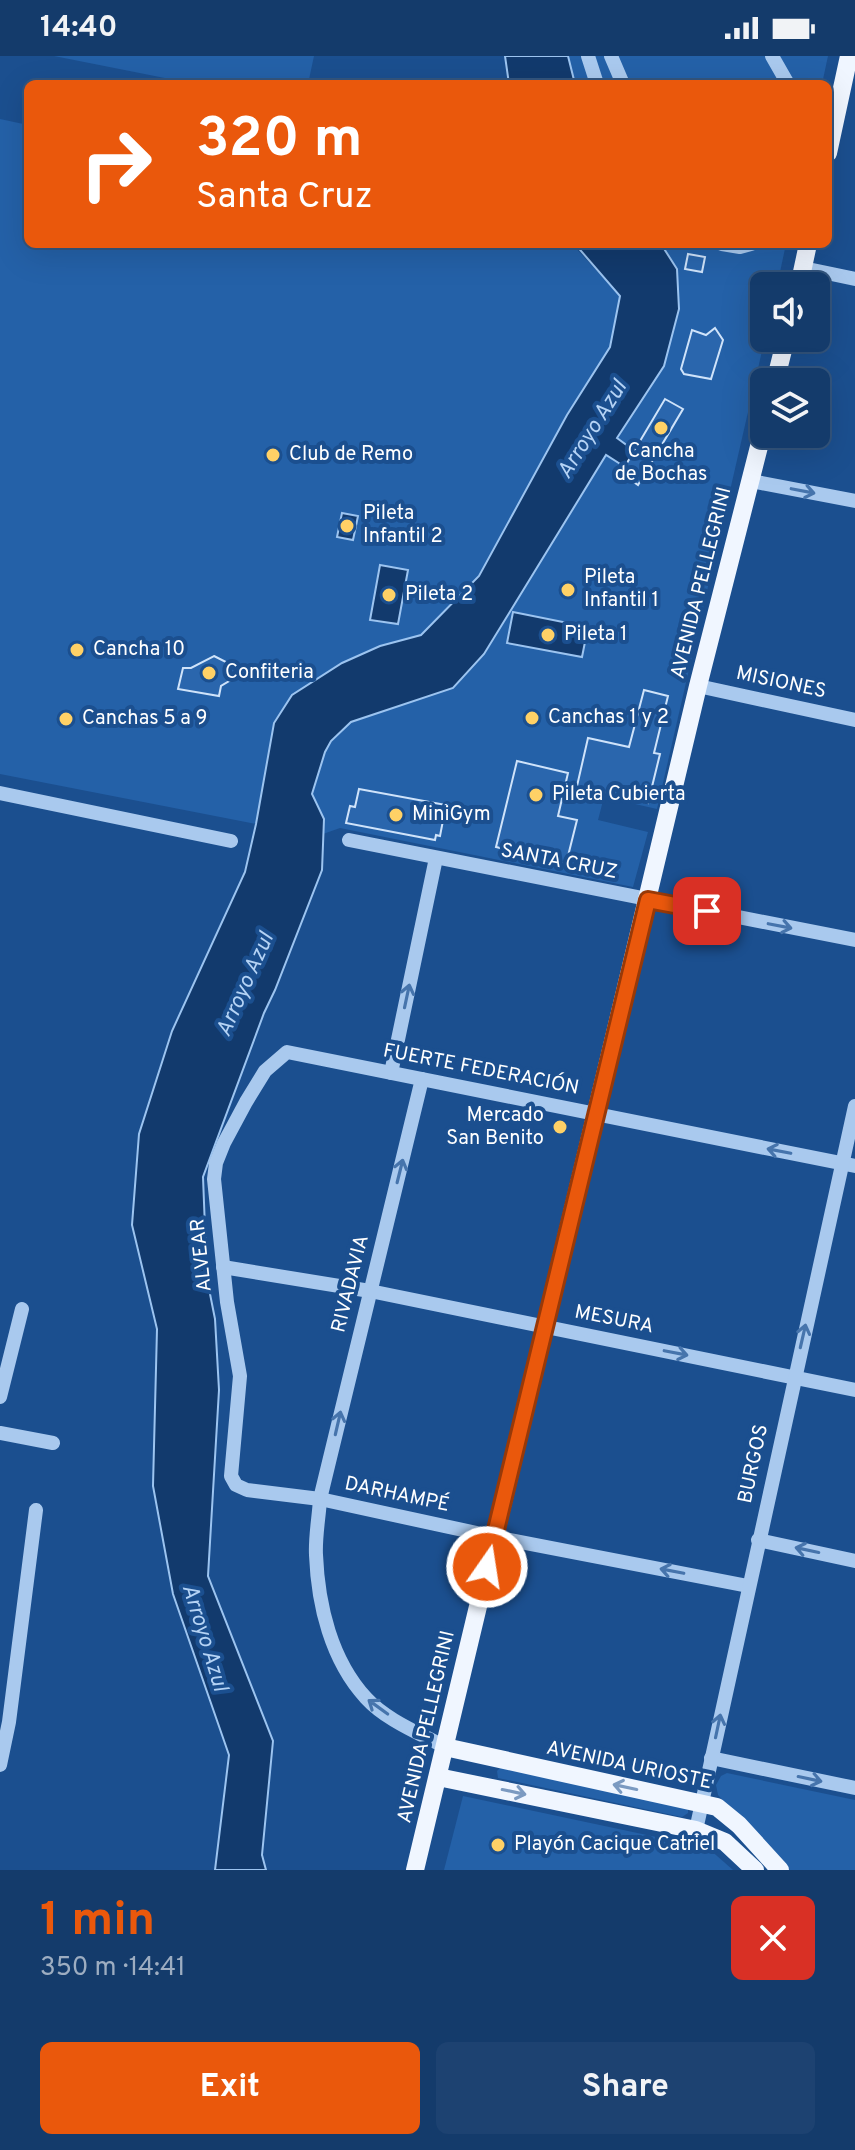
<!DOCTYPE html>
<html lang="en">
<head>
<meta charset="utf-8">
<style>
	:root { --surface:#143b6b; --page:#1d4271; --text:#f1f3f6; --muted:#9dadc1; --line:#33557e; --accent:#ea580c }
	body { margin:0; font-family:Overpass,sans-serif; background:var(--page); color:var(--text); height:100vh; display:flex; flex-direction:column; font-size:30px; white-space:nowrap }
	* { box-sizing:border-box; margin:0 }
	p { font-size:26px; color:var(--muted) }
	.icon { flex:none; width:44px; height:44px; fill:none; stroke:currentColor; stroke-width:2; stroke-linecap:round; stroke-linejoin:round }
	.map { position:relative; height:1814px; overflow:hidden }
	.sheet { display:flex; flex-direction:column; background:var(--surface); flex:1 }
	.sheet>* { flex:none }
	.hud { position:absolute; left:24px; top:24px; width:808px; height:168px; border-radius:12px; box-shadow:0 8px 32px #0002,0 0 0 2px var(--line); background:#ea580c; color:#fff; overflow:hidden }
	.buttons { position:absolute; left:750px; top:216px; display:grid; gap:16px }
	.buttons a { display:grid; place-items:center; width:80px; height:80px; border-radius:12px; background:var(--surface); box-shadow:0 8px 32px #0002,0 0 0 2px var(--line); font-size:40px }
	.pin { position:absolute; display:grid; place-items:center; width:68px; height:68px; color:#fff; margin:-34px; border-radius:16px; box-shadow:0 4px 12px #0006 }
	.me { position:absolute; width:88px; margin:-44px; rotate:13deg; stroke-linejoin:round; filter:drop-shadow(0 0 6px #0008) }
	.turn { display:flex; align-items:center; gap:28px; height:168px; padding:0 40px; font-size:36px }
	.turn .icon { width:104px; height:104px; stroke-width:2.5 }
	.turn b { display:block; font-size:56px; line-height:68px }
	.round { display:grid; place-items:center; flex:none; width:84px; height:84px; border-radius:12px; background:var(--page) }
	.overview { display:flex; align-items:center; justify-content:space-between; height:136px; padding:0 40px }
	h1 { font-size:48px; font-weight:700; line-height:60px; color:var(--accent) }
	.primary-button { display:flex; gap:16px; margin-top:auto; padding:16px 40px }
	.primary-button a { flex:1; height:92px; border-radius:12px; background:var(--accent); color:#fff; font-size:32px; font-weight:700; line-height:92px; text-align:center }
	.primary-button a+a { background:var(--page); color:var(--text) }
	.status { display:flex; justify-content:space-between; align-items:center; height:56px; padding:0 40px; background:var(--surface); direction:ltr }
	.status svg { height:22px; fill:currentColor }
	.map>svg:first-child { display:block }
</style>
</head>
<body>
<div class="status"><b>14:40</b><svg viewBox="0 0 49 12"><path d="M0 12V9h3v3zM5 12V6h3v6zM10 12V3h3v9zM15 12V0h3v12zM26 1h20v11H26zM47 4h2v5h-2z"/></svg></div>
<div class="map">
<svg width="855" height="1814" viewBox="0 0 855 1814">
	<rect width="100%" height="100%" fill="#1b4f8f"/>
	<g fill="#2461a8">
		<polygon points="54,0 314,0 308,28 195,28"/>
		<polygon points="568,0 828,0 822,28 575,28"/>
		<polygon points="0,63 28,69 28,188 572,188 620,240 610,292 567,359 479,520 421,579 380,590 342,607 292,639 274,667 256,768 0,718"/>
		<polygon points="661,188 786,188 777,230 764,230 765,282 657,753 604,741 598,764 648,776 633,831 340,772 323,778 324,763 312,738 325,696 331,685 351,666 453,632 484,598 573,449 664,310 677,213"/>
		<polygon points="502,1710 688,1753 688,1757 682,1761 498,1722 497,1715"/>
		<polygon points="727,1717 855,1744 855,1814 786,1814 718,1739 716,1729 721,1720"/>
		<polygon points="463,1740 708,1792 733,1814 444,1814"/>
	</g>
	<g fill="#123a6d" stroke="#9cc4f0" stroke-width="2">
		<polygon points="505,0 568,0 575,28 509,28"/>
		<polygon points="575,188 661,188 677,213 679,253 664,310 617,382 636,396 625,411 606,399 484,598 453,632 351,666 331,685 325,696 312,738 324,763 322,814 275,934 264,957 203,1121 207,1223 215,1263 219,1334 208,1520 273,1685 262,1799 266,1814 215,1814 229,1699 173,1538 153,1430 157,1273 132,1169 139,1078 172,975 245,816 256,768 274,667 292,639 342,607 380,590 421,579 479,520 567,359 610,291 620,240"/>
		<polygon points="342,457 358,460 353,484 337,481"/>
		<polygon points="380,509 408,514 398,568 370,564"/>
		<polygon points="513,556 588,571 582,601 507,587"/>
	</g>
	<g fill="#2a66ad" stroke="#cfe3fa" stroke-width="2">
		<polygon points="688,198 705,201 702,216 685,213"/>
		<polygon points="715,272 723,284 711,323 684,318 681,313 692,274 706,279"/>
		<polygon points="665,343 683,353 638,429 621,417"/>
		<polygon points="214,600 236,611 236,621 221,630 219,640 178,633 183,612 191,612"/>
		<polygon points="644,634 668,640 654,697 660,698 648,747 577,730 588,682 629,691"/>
		<polygon points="517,705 568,717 558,760 577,764 566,808 496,791"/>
		<polygon points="359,733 446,749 440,780 436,779 435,784 346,767 350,750 355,751"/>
	</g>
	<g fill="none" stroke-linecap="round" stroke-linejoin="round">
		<g stroke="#a9c9ee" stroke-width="14">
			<polyline points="588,0 597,28"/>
			<polyline points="611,0 623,28"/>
			<polyline points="772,0 788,28"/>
			<polyline points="722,188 740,191 751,188"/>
			<polyline points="803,212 855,223"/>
			<polyline points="751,425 855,445"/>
			<polyline points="698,630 855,664"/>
			<polyline points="0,737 231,785"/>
			<polyline points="349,784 855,884"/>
			<polyline points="391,1017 436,802"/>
			<path d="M 422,1023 L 320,1443 C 319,1461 315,1481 316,1499 C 318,1549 331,1604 366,1642 C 386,1664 419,1677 445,1691"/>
			<polyline points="223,1211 370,1235 855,1334"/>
			<polyline points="0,1341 22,1253"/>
			<polyline points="0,1377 53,1387"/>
			<polyline points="758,1484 855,1505"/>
			<polyline points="748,1530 495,1481 320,1443 247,1434 236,1429 231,1420 240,1320 227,1246 214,1123 216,1107 224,1087 246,1046 265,1015 287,996 855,1110"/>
			<polyline points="711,1702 855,1732"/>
			<polyline points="0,1709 9,1666 36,1454"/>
			<polyline points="696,1774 855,1050"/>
		</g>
		<g stroke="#f0f6ff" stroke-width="18">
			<polyline points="828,97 849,0"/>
			<polyline points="799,230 808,188"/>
			<polyline points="775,326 786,282"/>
			<polyline points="445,1691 717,1751 739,1769 780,1814"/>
			<polyline points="438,1721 696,1774 725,1786 755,1814"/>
			<polyline points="415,1814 698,630 764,371"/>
		</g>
	</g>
	<defs><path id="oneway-shaft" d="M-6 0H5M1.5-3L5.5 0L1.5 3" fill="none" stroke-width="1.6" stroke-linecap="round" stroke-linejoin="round" transform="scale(2)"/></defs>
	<g stroke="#4674ac">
		<use href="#oneway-shaft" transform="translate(803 435) rotate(11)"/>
		<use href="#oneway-shaft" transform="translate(780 870) rotate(11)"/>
		<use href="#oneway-shaft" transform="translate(407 940) rotate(-78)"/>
		<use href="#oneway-shaft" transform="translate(779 1095) rotate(-169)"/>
		<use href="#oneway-shaft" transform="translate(400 1115) rotate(-76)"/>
		<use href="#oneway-shaft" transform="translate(803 1280) rotate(-77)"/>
		<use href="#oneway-shaft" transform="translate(676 1297) rotate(11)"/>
		<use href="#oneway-shaft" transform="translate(338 1367) rotate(-77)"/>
		<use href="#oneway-shaft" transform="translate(807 1494) rotate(-168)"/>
		<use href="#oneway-shaft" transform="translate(672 1515) rotate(-169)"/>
		<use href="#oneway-shaft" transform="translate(378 1651) rotate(-144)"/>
		<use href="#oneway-shaft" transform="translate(718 1670) rotate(-78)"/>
		<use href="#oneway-shaft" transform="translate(810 1723) rotate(12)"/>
	</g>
	<g stroke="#7b9ac1">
		<use href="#oneway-shaft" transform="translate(625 1731) rotate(-168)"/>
		<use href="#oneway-shaft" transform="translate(514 1736) rotate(12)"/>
	</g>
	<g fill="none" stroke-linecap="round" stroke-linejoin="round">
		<g stroke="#983908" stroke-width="20">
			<polyline id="route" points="487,1511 648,844 707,855"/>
		</g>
		<use href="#route" stroke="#ea580c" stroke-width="14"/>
	</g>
	<g fill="#ffd166" stroke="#1b4f8f" stroke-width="3">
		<circle cx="661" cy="372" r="8"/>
		<circle cx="273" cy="399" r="8"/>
		<circle cx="347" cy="470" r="8"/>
		<circle cx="568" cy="534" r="8"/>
		<circle cx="389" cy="539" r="8"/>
		<circle cx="548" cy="579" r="8"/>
		<circle cx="77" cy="594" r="8"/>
		<circle cx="209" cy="617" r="8"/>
		<circle cx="532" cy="662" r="8"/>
		<circle cx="66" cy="663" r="8"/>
		<circle cx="536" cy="739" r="8"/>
		<circle cx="396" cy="759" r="8"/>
		<circle cx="560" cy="1071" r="8"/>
		<circle cx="498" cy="1789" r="8"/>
	</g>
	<g text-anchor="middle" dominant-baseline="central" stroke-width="8" stroke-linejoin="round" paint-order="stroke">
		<g font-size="20" fill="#fff" stroke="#1b4f8f" text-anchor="start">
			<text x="661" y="396" text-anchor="middle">Cancha<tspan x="661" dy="23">de Bochas</tspan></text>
			<text x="289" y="399">Club de Remo</text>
			<text x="363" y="458">Pileta<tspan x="363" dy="23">Infantil 2</tspan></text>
			<text x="584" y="522">Pileta<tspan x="584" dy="23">Infantil 1</tspan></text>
			<text x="405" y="539">Pileta 2</text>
			<text x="564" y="579">Pileta 1</text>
			<text x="93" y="594">Cancha 10</text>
			<text x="225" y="617">Confiteria</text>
			<text x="548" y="662">Canchas 1 y 2</text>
			<text x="82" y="663">Canchas 5 a 9</text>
			<text x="552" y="739">Pileta Cubierta</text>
			<text x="412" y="759">MiniGym</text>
			<text x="544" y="1060" text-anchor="end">Mercado<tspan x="544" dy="23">San Benito</tspan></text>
			<text x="514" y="1789">Playón Cacique Catriel</text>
		</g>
		<g font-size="20" fill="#fff" stroke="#1b4f8f">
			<text transform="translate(702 527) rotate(-76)">AVENIDA PELLEGRINI</text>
			<text transform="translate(781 627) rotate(12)">MISIONES</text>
			<text transform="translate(559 806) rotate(11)">SANTA CRUZ</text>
			<text transform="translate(481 1014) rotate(11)">FUERTE FEDERACIÓN</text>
			<text transform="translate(202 1199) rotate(-96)">ALVEAR</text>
			<text transform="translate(351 1228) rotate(-76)">RIVADAVIA</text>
			<text transform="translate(614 1264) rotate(11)">MESURA</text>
			<text transform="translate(754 1408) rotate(-78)">BURGOS</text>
			<text transform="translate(397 1439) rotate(12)">DARHAMPÉ</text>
			<text transform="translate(427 1671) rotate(-77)">AVENIDA PELLEGRINI</text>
			<text transform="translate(629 1710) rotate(12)">AVENIDA URIOSTE</text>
		</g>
		<g font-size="22" font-style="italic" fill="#b5d3f5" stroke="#1b4f8f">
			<text transform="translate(593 374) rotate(-58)">Arroyo Azul</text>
			<text transform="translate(246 929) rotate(-66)">Arroyo Azul</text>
			<text transform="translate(204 1582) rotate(73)">Arroyo Azul</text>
		</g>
	</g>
</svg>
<div class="buttons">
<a><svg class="icon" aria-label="sound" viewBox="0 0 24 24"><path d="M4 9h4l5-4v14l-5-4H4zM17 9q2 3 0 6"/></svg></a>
<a><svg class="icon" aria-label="layers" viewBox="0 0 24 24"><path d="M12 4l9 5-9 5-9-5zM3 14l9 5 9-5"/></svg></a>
</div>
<div class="pin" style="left:707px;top:855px;background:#d93025"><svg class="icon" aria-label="arrive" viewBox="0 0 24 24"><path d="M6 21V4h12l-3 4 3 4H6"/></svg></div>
<svg class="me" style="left:487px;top:1511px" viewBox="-20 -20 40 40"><circle r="17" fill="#ea580c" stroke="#fff" stroke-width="3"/><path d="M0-11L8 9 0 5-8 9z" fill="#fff"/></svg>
<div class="hud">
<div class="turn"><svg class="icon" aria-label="right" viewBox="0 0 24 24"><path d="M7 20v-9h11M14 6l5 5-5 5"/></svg><div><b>320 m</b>Santa Cruz</div></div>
</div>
</div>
<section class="sheet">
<div class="overview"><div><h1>1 min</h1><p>350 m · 14:41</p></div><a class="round" style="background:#d93025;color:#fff"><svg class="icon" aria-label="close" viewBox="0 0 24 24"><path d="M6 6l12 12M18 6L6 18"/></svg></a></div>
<div class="primary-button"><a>Exit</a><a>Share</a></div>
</section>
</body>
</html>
